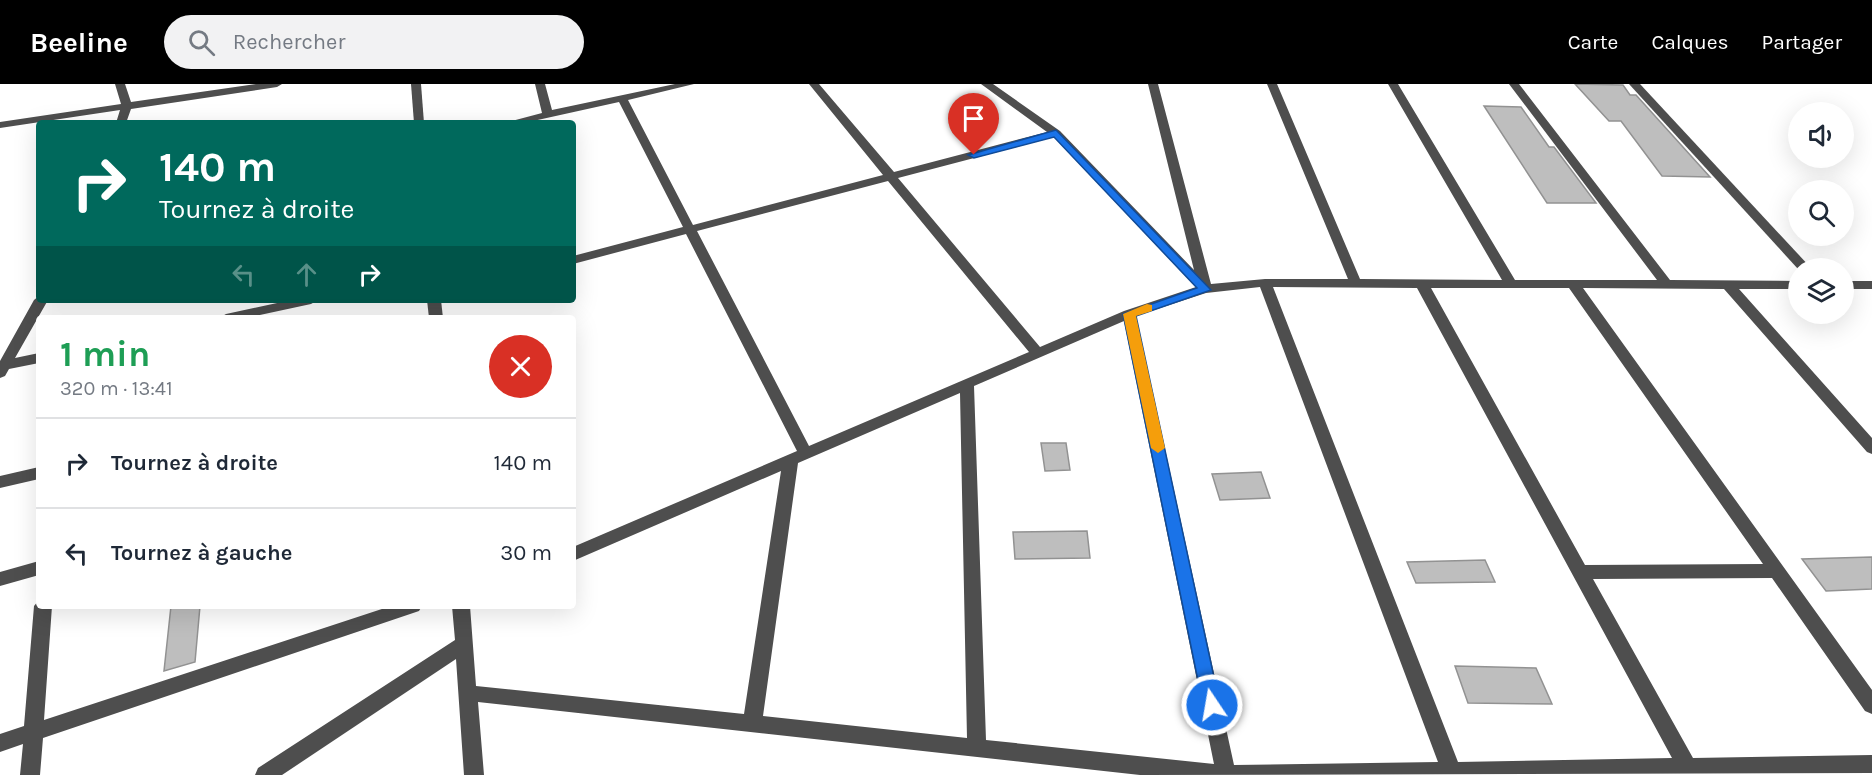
<!DOCTYPE html>
<html lang="fr">
<head>
<meta charset="utf-8">
<style>
	:root { --surface:#fff; --page:#f2f2f3; --text:#1f2937; --muted:#747a83; --line:#e0e1e3; --accent:#000 }
	body { margin:0; font-family:Karla,sans-serif; background:var(--page); color:var(--text); height:100vh; display:flex; flex-direction:column; font-size:22px; white-space:nowrap }
	* { box-sizing:border-box; margin:0 }
	p { font-size:20px; color:var(--muted) }
	.icon { flex:none; width:33px; height:33px; fill:none; stroke:currentColor; stroke-width:2; stroke-linecap:round; stroke-linejoin:round }
	.map { position:relative; flex:1; overflow:hidden }
	.drawer { position:absolute; left:36px; top:231px; width:540px; height:294px; display:flex; flex-direction:column; background:var(--surface); border-radius:6px; box-shadow:0 6px 24px #0002 }
	.drawer>* { flex:none }
	.top-card { position:absolute; left:36px; top:36px; width:540px; height:183px; border-radius:6px; box-shadow:0 6px 24px #0002; background:#00695c; color:#fff; overflow:hidden }
	.tools { position:absolute; left:1788px; top:18px; display:grid; gap:12px }
	.tools a { display:grid; place-items:center; width:66px; height:66px; border-radius:50%; background:var(--surface); box-shadow:0 6px 24px #0002; font-size:30px }
	.pin { position:absolute; display:grid; place-items:center; width:51px; height:51px; color:#fff; margin:-62px -26px; border-radius:50% 50% 50% 0; rotate:-45deg; box-shadow:0 0 6px #0007 }
	.pin .icon { rotate:45deg }
	.me { position:absolute; width:66px; margin:-33px; rotate:348deg; stroke-linejoin:round; filter:drop-shadow(0 0 4px #0008) }
	.turn { display:flex; align-items:center; gap:21px; height:126px; padding:0 24px; font-size:27px }
	.turn .icon { width:78px; height:78px; stroke-width:2.5 }
	.turn b { display:block; font-size:42px; line-height:51px }
	.lanes { display:flex; align-items:center; height:57px; padding:0 24px; background:#0003; justify-content:center; gap:30px; direction:ltr }
	.lanes .off { opacity:.35 }
	.round { display:grid; place-items:center; flex:none; width:63px; height:63px; border-radius:32px; background:var(--page) }
	.overview { display:flex; align-items:center; justify-content:space-between; height:102px; padding:0 24px }
	h1 { font-size:36px; font-weight:700; line-height:45px; color:#1e9e55 }
	ul { padding:0; list-style:none }
	li { display:flex; align-items:center; gap:18px; height:90px; padding:0 24px; border-top:2px solid var(--line) }
	li div { flex:1 }
	li b { display:block; font-size:22px }
	li em { font-style:normal }
	header { display:flex; align-items:center; gap:36px; box-sizing:border-box; height:84px; padding:0 30px; background:var(--accent); color:#fff }
	header strong { font-size:28px }
	nav { display:flex; gap:33px; margin-inline-start:auto; font-size:21px }
	.search { width:420px; height:54px; background:var(--page); display:flex; align-items:center; gap:15px; box-sizing:border-box; padding:0 21px; border-radius:33px; color:var(--muted); font-size:22px }
	.map>svg:first-child { display:block }
</style>
</head>
<body>
<header>
<strong>Beeline</strong>
<div class="search"><svg class="icon" aria-label="search" viewBox="0 0 24 24"><circle cx="10" cy="10" r="6"/><path d="M15 15l6 6"/></svg>Rechercher</div>
<nav><a>Carte</a><a>Calques</a><a>Partager</a></nav>
</header>
<div class="map">
<svg width="1872" height="691" viewBox="0 0 1872 691">
	<rect width="100%" height="100%" fill="#fff"/>
	<g fill="#bebebe" stroke="#929292" stroke-width="1.5">
		<polygon points="1575,0 1623,1 1630,11 1636,11 1710,93 1662,92 1621,37 1609,37"/>
		<polygon points="1484,22 1521,23 1549,63 1554,63 1596,119 1547,119"/>
		<polygon points="1041,359 1066,359 1070,386 1045,387"/>
		<polygon points="1261,388 1270,414 1220,416 1212,390"/>
		<polygon points="1087,447 1090,474 1015,475 1013,448"/>
		<polygon points="1872,473 1872,505 1826,507 1802,475"/>
		<polygon points="1485,476 1495,498 1416,499 1407,478"/>
		<polygon points="171,522 200,522 195,578 164,587"/>
		<polygon points="1455,582 1536,584 1552,620 1468,619"/>
	</g>
	<g fill="none" stroke-linecap="round" stroke-linejoin="round">
		<g fill="#4e4e4e" fill-rule="evenodd">
			<polygon points="115,0 125,0 131,18 256,0 282,0 277,3 131,25 126,39 116,39 120,26 0,44 0,38 121,20"/>
			<polygon points="411,0 421,0 424,39 414,39"/>
			<path d="M 535,0 L 545,0 L 552,26 L 675,0 L 694,0 L 628,16 L 693,141 L 883,91 L 809,0 L 819,0 L 894,88 L 1047,48 L 981,0 L 993,0 L 1060,47 L 1194,186 L 1148,0 L 1158,0 L 1211,200 L 1265,195 L 1348,195 L 1267,0 L 1277,0 L 1360,195 L 1502,196 L 1388,0 L 1398,0 L 1515,196 L 1657,196 L 1509,0 L 1519,0 L 1670,196 L 1798,197 L 1798,205 L 1739,205 L 1872,354 L 1872,370 L 1867,368 L 1724,205 L 1583,204 L 1872,606 L 1872,630 L 1865,627 L 1772,494 L 1593,495 L 1693,674 L 1872,671 L 1872,689 L 1140,691 L 478,618 L 484,691 L 464,691 L 456,575 L 282,691 L 255,691 L 258,684 L 455,556 L 452,522 L 470,522 L 476,602 L 744,630 L 781,387 L 573,477 L 573,463 L 797,367 L 686,150 L 573,180 L 573,172 L 683,143 L 619,18 L 524,39 L 504,39 L 542,29 ZM 1054,53 L 1196,203 L 1124,227 L 1040,263 L 898,94 ZM 888,97 L 1029,268 L 809,362 L 697,147 ZM 1260,203 L 1438,678 L 1234,681 L 1136,232 L 1206,209 ZM 1273,203 L 1417,204 L 1672,674 L 1458,678 ZM 1431,204 L 1569,204 L 1763,480 L 1585,481 ZM 1124,237 L 1214,680 L 986,656 L 974,302 ZM 960,309 L 967,654 L 763,632 L 798,379 Z"/>
			<polygon points="1629,0 1640,0 1811,184 1798,185"/>
			<rect x="1844" y="197" width="28" height="8"/>
			<polygon points="39,212 39,216 48,216 15,274 39,269 39,279 9,285 5,292 0,294 0,277 34,216"/>
			<polygon points="291,216 318,216 311,220 246,234 219,234 226,230"/>
			<polygon points="427,216 441,216 443,234 429,234"/>
			<polygon points="39,383 39,395 0,404 0,392"/>
			<polygon points="39,477 39,491 0,502 0,488"/>
			<polygon points="39,516 39,522 52,522 44,636 391,522 422,522 419,527 43,654 40,691 20,691 23,660 0,668 0,650 24,642 34,522"/>
		</g>
	</g>
	<polygon fill="#1a73e8" stroke="#114b97" stroke-width="1.5" points="1056,46 1211,206 1136,232 1220,621 1218,627 1212,629 1206,627 1203,621 1123,230 1197,204 1054,53 974,74 968,71"/>
	<polygon fill="#f59e0b" points="1147,220 1152,221 1152,227 1136,232 1165,364 1158,369 1151,364 1123,230"/>
</svg>
<div class="tools">
<a><svg class="icon" aria-label="sound" viewBox="0 0 24 24"><path d="M4 9h4l5-4v14l-5-4H4zM17 9q2 3 0 6"/></svg></a>
<a><svg class="icon" aria-label="search" viewBox="0 0 24 24"><circle cx="10" cy="10" r="6"/><path d="M15 15l6 6"/></svg></a>
<a><svg class="icon" aria-label="layers" viewBox="0 0 24 24"><path d="M12 4l9 5-9 5-9-5zM3 14l9 5 9-5"/></svg></a>
</div>
<div class="pin" style="left:974px;top:71px;background:#d93025"><svg class="icon" aria-label="arrive" viewBox="0 0 24 24"><path d="M6 21V4h12l-3 4 3 4H6"/></svg></div>
<svg class="me" style="left:1212px;top:621px" viewBox="-20 -20 40 40"><circle r="17" fill="#1a73e8" stroke="#fff" stroke-width="3"/><path d="M0-11L8 9 0 5-8 9z" fill="#fff"/></svg>
<div class="top-card">
<div class="turn"><svg class="icon" aria-label="right" viewBox="0 0 24 24"><path d="M7 20v-9h11M14 6l5 5-5 5"/></svg><div><b>140 m</b>Tournez à droite</div></div>
<div class="lanes"><svg class="icon off" aria-label="left" viewBox="0 0 24 24"><path d="M17 20v-9H6M10 6l-5 5 5 5"/></svg><svg class="icon off" aria-label="ahead" viewBox="0 0 24 24"><path d="M12 20V5M6 11l6-6 6 6"/></svg><svg class="icon" aria-label="right" viewBox="0 0 24 24"><path d="M7 20v-9h11M14 6l5 5-5 5"/></svg></div>
</div>
<section class="drawer">
<div class="overview"><div><h1>1 min</h1><p>320 m · 13:41</p></div><a class="round" style="background:#d93025;color:#fff"><svg class="icon" aria-label="close" viewBox="0 0 24 24"><path d="M6 6l12 12M18 6L6 18"/></svg></a></div>
<ul>
<li><svg class="icon" aria-label="right" viewBox="0 0 24 24"><path d="M7 20v-9h11M14 6l5 5-5 5"/></svg><div><b>Tournez à droite</b></div><em>140 m</em></li>
<li><svg class="icon" aria-label="left" viewBox="0 0 24 24"><path d="M17 20v-9H6M10 6l-5 5 5 5"/></svg><div><b>Tournez à gauche</b></div><em>30 m</em></li>
</ul>
</section>
</div>
</body>
</html>
